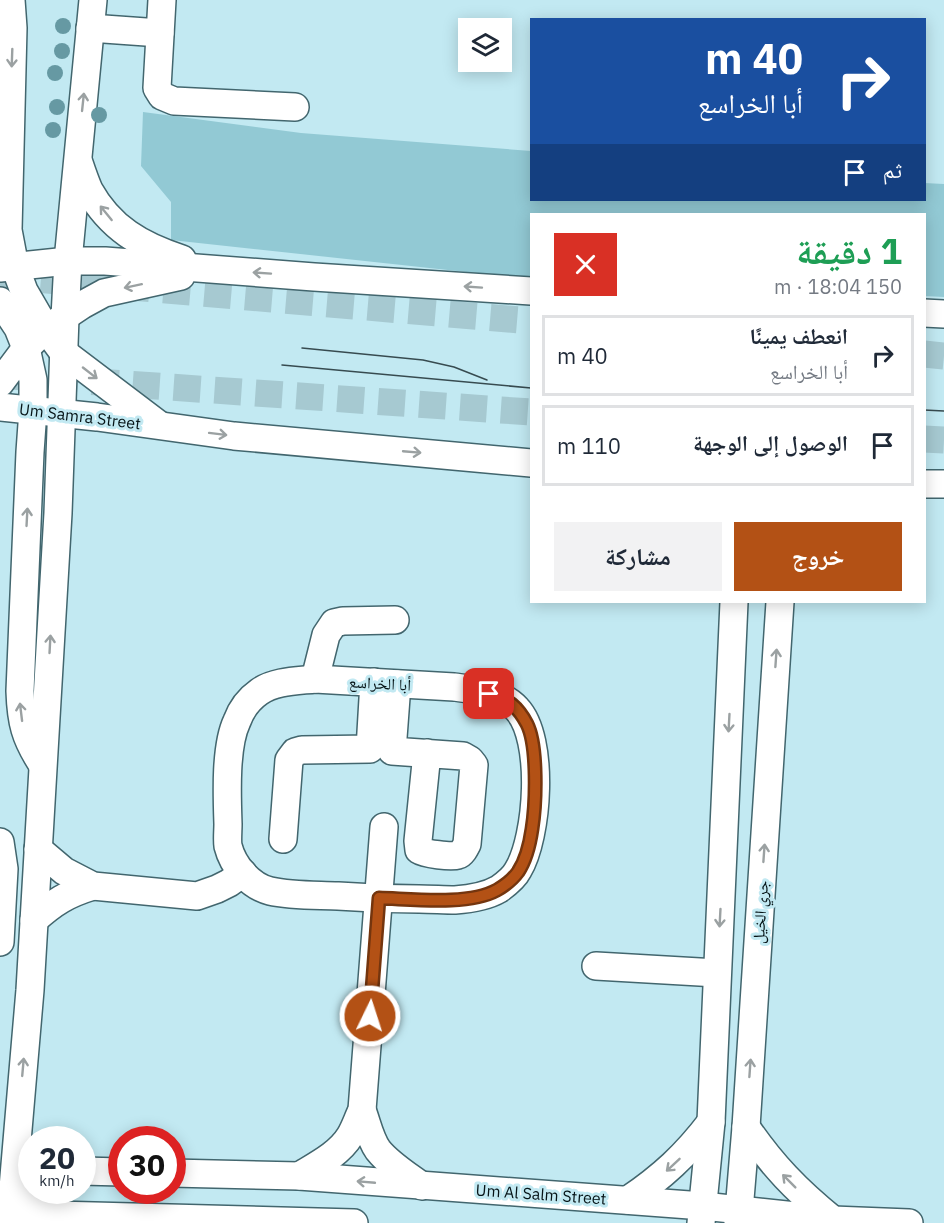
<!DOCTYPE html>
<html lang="ar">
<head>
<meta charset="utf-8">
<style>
	:root { --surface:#fff; --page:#f2f2f3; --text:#1f2937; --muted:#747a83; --line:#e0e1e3; --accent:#b35115 }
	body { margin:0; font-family:"IBM Plex Sans","Noto Naskh Arabic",sans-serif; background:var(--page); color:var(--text); direction:rtl; height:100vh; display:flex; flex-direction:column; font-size:22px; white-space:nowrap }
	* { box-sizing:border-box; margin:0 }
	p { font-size:20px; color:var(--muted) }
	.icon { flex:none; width:33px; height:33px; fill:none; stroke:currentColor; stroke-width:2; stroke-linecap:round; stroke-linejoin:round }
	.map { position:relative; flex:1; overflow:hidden; direction:ltr }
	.drawer { position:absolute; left:530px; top:213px; width:396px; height:390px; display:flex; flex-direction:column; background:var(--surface); border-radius:0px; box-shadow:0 3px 15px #0003; direction:rtl }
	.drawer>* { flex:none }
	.guide { position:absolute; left:530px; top:18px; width:396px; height:183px; border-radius:0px; box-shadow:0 3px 15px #0003; direction:rtl; background:#1a4fa0; color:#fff; overflow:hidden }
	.buttons { position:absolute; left:458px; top:18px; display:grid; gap:12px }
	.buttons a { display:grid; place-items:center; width:54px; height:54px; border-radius:0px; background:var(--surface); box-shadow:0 3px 15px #0003; font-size:30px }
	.speed { position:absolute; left:18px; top:1126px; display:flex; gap:12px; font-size:30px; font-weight:700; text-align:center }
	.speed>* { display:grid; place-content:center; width:78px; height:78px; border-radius:50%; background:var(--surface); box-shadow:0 3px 15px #0003; line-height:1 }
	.speed small { font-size:15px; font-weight:400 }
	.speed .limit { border:9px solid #d22; background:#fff; color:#111 }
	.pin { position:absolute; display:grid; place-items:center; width:51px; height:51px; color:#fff; margin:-26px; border-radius:12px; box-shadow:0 3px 9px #0006 }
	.me { position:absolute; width:66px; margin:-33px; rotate:4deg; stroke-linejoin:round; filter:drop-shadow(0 0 4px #0008) }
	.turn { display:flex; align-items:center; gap:21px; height:126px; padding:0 24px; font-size:27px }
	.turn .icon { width:78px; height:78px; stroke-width:2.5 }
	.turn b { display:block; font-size:42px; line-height:51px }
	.then { display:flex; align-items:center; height:57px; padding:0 24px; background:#0003; gap:12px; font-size:22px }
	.round { display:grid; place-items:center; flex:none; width:63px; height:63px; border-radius:0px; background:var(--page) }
	.head { display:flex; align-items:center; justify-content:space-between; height:102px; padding:0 24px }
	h1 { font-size:36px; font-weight:700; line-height:45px; color:#1e9e55 }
	.button { display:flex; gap:12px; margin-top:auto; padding:12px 24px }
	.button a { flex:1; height:69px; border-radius:0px; background:var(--accent); color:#fff; font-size:24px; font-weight:700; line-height:69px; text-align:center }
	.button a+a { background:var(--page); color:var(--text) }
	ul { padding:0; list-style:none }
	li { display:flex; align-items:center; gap:18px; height:81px; margin:0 12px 9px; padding:0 12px; border:3px solid var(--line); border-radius:0px }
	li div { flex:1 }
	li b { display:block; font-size:22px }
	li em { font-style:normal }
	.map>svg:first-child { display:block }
</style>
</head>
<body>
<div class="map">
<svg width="944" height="1223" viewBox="0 0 944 1223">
	<rect width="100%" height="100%" fill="#c2e9f2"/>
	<polygon fill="#92c9d4" points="143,112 301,133 531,151 531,200 924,200 924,183 944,184 944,297 924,296 924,214 531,214 531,278 513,277 171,240 171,202 141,166"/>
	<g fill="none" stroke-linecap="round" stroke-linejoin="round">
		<g stroke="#a6c9d1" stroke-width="27" stroke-dasharray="27 14" stroke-linecap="butt">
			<polyline points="0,276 531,321"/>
			<polyline points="924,354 944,356"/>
			<polyline points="10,376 531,412"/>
			<polyline points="924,439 944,440"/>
		</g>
		<g stroke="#42666e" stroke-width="30">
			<g id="minor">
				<polyline points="11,0 13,28 8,230 15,267 24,291 46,329 63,352 158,424"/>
				<polyline points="162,0 157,88 162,96 174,101 295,107"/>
				<polyline points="90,28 160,33"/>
				<path d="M 79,163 C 82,172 85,181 89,190 C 110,228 141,246 182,259"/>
				<polyline points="0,268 68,261 105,261 314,277 531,291"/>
				<path d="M 0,301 L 18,328 L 26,348 L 33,380 L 33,410 L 30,452 L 20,691 C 21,722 25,738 42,764"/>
				<polyline points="924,313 944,314"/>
				<polyline points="0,383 26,348 46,329 82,305 104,293 181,276"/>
				<polyline points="0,407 97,417 234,436 531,463"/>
				<polyline points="924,484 944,484"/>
				<path d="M 315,679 L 454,687 C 476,690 502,692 517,709 C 545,739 538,837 518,870 C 514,878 506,884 499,889 C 487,896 469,899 455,900 C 444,900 431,899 419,899 C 392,899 365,898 338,896 C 316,895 292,896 270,891 C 250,886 233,866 228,846 C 227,840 228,831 228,824 C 227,795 225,746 237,721 C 241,710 249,699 259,692 C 274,681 297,681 315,679 Z"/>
				<polyline points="315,679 326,635 334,623 343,621 395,620"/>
				<path d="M 397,684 L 392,751 L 463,756 L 470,760 L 474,765 L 467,844 C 465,848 462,854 458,855 C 451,857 425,854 419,850 L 418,841 L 427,753"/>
				<polyline points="283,839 289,760 295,752 302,750 370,749 374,682"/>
				<polyline points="0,842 4,869 0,942"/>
				<polyline points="38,849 64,871 93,886 197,896 217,889 229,883 243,873"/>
				<path d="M 34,920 C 54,902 67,894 93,886"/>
				<polyline points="596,966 717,973"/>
				<path d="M 362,1110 C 367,1123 370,1139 378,1150 C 389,1164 407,1175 422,1186"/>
				<path d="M 746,1127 C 772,1165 797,1191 833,1220"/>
				<polyline points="82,1171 122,1172"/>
				<polyline points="172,1173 299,1176 703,1206 833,1220 909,1223"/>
				<path d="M 299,1176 C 317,1165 339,1154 350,1136 C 355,1128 358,1118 362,1110 L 384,827"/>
				<path d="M 32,1191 C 33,1202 37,1208 46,1215"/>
				<path d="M 628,1200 C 662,1177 686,1155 711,1122"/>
				<polyline points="0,1218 56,1215 354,1223"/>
				<polyline points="10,1223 30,990 58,513 65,317 68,261 93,0"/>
				<polyline points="701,1223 711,1122 734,602"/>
				<polyline points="738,1223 746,1127 780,602"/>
			</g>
		</g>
		<use href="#minor" stroke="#fff" stroke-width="27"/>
		<g stroke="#374b50" stroke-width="1.5">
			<polyline points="302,348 423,360 454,367 487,380"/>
			<polyline points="282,365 531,388"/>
			<polyline points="924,410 944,411"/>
		</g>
	</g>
	<g fill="#6699a3">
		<circle cx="63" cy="26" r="8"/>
		<circle cx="62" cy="51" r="8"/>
		<circle cx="55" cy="73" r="8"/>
		<circle cx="57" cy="107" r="8"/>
		<circle cx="99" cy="115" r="8"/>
		<circle cx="53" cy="130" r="8"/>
	</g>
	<defs><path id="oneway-shaft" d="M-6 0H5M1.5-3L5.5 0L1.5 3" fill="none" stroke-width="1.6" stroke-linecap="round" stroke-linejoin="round" transform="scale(1.5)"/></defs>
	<g stroke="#9ba1a2">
		<use href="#oneway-shaft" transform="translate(12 58) rotate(92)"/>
		<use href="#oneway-shaft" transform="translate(83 102) rotate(-84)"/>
		<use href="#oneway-shaft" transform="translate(106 213) rotate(-129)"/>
		<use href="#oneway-shaft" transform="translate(262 273) rotate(-176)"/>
		<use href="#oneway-shaft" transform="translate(133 286) rotate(168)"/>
		<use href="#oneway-shaft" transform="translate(473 287) rotate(-176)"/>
		<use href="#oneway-shaft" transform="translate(90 373) rotate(38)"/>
		<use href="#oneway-shaft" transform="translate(218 434) rotate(7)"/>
		<use href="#oneway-shaft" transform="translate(412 452) rotate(5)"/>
		<use href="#oneway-shaft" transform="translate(27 517) rotate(-87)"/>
		<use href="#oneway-shaft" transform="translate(50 644) rotate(-87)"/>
		<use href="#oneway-shaft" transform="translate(776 658) rotate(-86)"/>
		<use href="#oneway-shaft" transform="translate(21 712) rotate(-97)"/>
		<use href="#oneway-shaft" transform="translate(729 723) rotate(93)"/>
		<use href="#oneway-shaft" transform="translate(764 853) rotate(-86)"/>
		<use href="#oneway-shaft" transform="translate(720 918) rotate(93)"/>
		<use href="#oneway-shaft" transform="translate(23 1067) rotate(-85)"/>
		<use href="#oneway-shaft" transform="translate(750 1068) rotate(-86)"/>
		<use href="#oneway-shaft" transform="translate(673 1165) rotate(137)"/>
		<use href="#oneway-shaft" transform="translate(789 1181) rotate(-135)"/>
		<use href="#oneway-shaft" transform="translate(366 1182) rotate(-175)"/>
	</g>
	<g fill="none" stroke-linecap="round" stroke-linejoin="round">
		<g stroke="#74350e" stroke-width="15">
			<path id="route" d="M 370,1016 L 379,898 C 412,899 468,906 497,890 C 504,886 513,879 518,872 C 526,860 530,843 532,829 C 536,804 538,746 527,724 C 518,707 508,698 489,694"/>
		</g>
		<use href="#route" stroke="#b35115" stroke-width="10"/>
	</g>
	<g text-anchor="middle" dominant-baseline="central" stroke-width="6" stroke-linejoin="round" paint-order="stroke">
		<g font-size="16" fill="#061417" stroke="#c2e9f2">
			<text transform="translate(80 416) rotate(7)">Um Samra Street</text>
			<text transform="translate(380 683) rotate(3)">أبا الخراسع</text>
			<text transform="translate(760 912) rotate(-86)">جري الخيل</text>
			<text transform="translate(541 1194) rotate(4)">Um Al Salm Street</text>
		</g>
	</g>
</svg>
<div class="buttons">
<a><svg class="icon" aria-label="layers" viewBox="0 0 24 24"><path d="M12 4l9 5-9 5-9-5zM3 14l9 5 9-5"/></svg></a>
</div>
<div class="speed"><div>20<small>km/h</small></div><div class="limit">30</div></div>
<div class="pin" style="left:489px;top:694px;background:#d93025"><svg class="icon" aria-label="arrive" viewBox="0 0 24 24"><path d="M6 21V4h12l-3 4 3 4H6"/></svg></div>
<svg class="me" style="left:370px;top:1016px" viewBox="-20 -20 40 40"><circle r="17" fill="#b35115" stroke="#fff" stroke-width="3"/><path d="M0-11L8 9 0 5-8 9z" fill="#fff"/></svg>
<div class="guide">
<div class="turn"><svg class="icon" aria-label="right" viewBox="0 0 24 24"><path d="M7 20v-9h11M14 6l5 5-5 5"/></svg><div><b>40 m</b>أبا الخراسع</div></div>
<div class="then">ثم<svg class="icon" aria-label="arrive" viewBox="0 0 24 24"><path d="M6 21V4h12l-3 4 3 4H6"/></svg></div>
</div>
<section class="drawer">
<div class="head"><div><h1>1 دقيقة</h1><p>150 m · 18:04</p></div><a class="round" style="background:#d93025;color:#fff"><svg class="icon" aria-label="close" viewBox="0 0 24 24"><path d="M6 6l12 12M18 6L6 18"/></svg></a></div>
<ul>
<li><svg class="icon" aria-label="right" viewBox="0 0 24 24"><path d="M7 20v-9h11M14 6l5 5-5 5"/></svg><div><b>انعطف يمينًا</b><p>أبا الخراسع</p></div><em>40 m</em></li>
<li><svg class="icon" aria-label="arrive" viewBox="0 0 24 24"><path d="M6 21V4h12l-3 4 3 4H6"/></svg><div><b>الوصول إلى الوجهة</b></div><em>110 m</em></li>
</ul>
<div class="button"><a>خروج</a><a>مشاركة</a></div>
</section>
</div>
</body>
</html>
